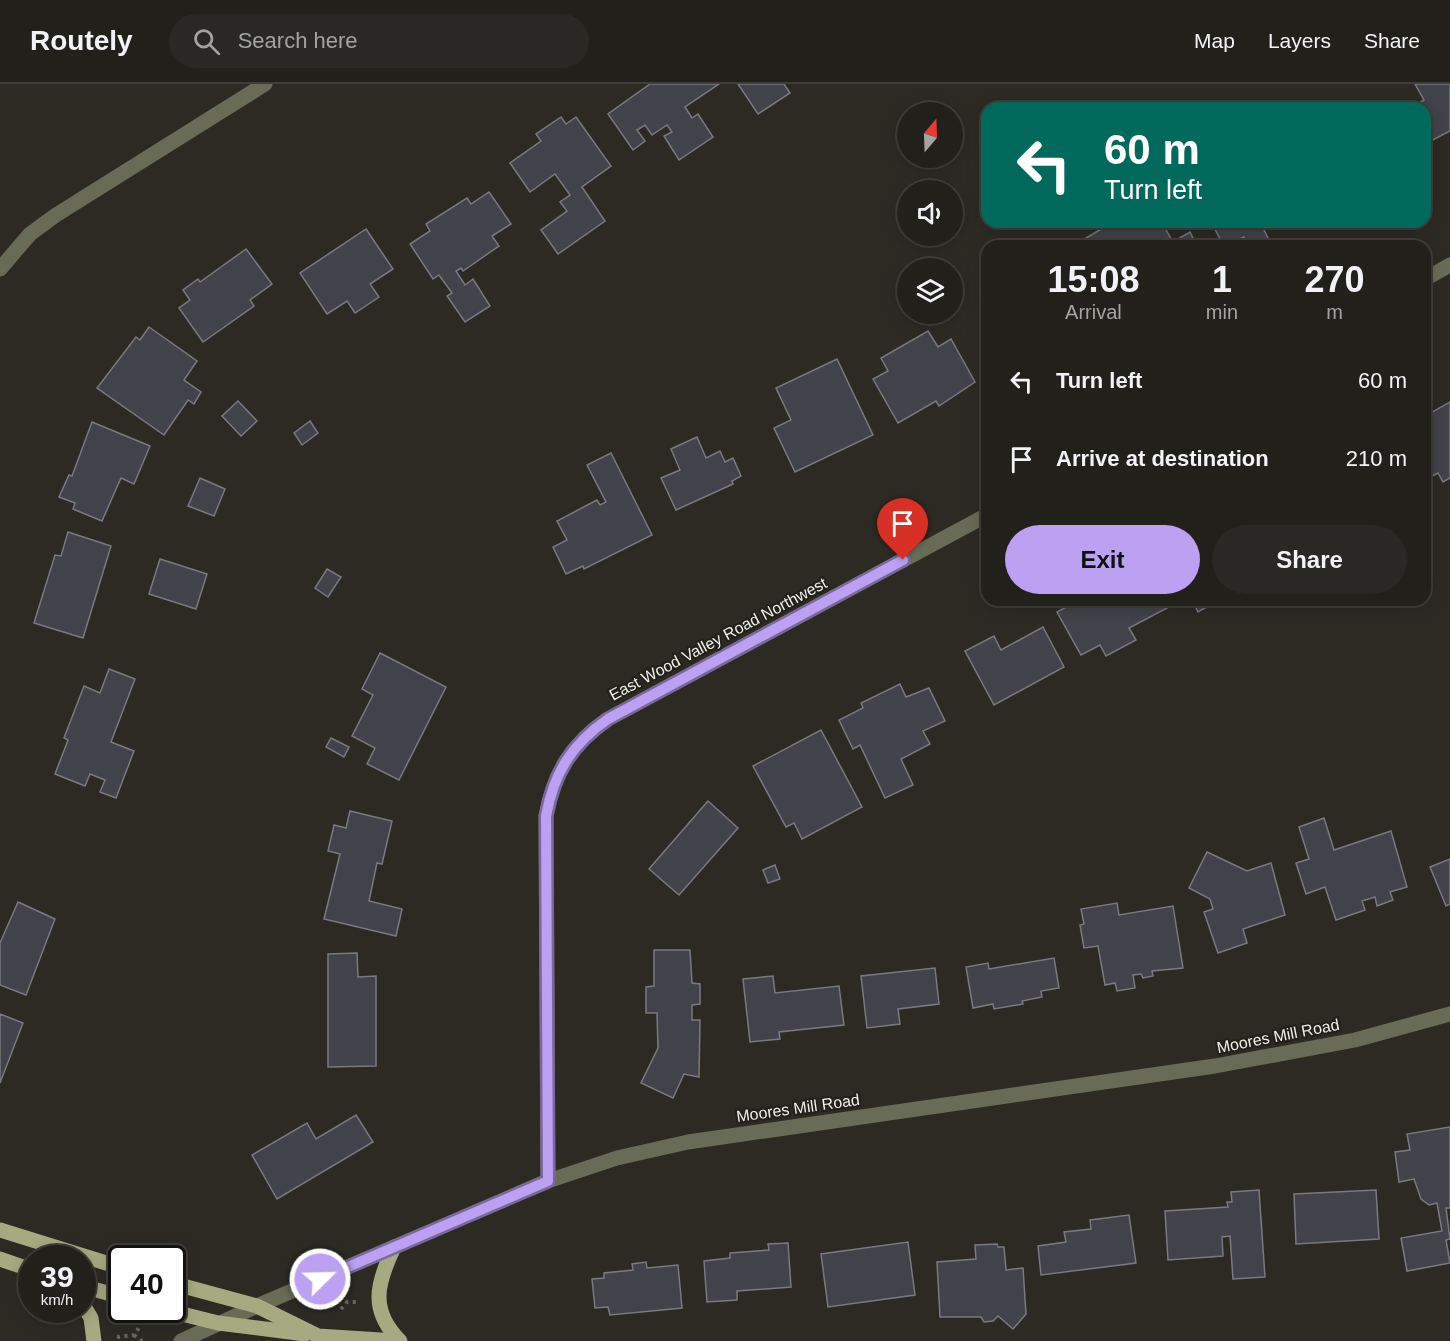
<!DOCTYPE html>
<html lang="en">
<head>
<meta charset="utf-8">
<style>
	:root { --surface:#22201b; --page:#2a2824; --text:#f1f3f6; --muted:#a2a3a3; --line:#3f3e3a; --accent:#bca0f2 }
	body { margin:0; font-family:Arial,sans-serif; background:var(--page); color:var(--text); height:100vh; display:flex; flex-direction:column; font-size:22px; white-space:nowrap }
	* { box-sizing:border-box; margin:0 }
	p { font-size:20px; color:var(--muted) }
	.icon { flex:none; width:33px; height:33px; fill:none; stroke:currentColor; stroke-width:2; stroke-linecap:round; stroke-linejoin:round }
	.map { position:relative; flex:1; overflow:hidden }
	.side { position:absolute; left:981px; top:156px; width:450px; height:366px; display:flex; flex-direction:column; background:var(--surface); border-radius:18px; box-shadow:0 3px 15px #0003,0 0 0 2px var(--line) }
	.side>* { flex:none }
	.top-card { position:absolute; left:981px; top:18px; width:450px; height:126px; border-radius:18px; box-shadow:0 3px 15px #0003,0 0 0 2px var(--line); background:#00695c; color:#fff; overflow:hidden }
	.needle { width:39px; rotate:19deg }
	.controls { position:absolute; left:897px; top:18px; display:grid; gap:12px }
	.controls a { display:grid; place-items:center; width:66px; height:66px; border-radius:50%; background:var(--surface); box-shadow:0 3px 15px #0003,0 0 0 2px var(--line); font-size:30px }
	.speed { position:absolute; left:18px; top:1161px; display:flex; gap:12px; font-size:30px; font-weight:700; text-align:center }
	.speed>* { display:grid; place-content:center; width:78px; height:78px; border-radius:50%; background:var(--surface); box-shadow:0 3px 15px #0003,0 0 0 2px var(--line); line-height:1 }
	.speed small { font-size:15px; font-weight:400 }
	.speed .limit { border:3px solid #111; border-radius:9px; background:#fff; color:#111 }
	.pin { position:absolute; display:grid; place-items:center; width:51px; height:51px; color:#fff; margin:-62px -26px; border-radius:50% 50% 50% 0; rotate:-45deg; box-shadow:0 0 6px #0007 }
	.pin .icon { rotate:45deg }
	.me { position:absolute; width:66px; margin:-33px; rotate:67deg; stroke-linejoin:round; filter:drop-shadow(0 0 4px #0008) }
	.turn { display:flex; align-items:center; gap:21px; height:126px; padding:0 24px; font-size:27px }
	.turn .icon { width:78px; height:78px; stroke-width:2.5 }
	.turn b { display:block; font-size:42px; line-height:51px }
	.eta { display:flex; justify-content:space-evenly; align-items:center; height:102px; text-align:center }
	.eta b { font-size:36px; font-weight:700; line-height:42px }
	.cta { display:flex; gap:12px; margin-top:auto; padding:12px 24px }
	.cta a { flex:1; height:69px; border-radius:36px; background:var(--accent); color:#111; font-size:24px; font-weight:700; line-height:69px; text-align:center }
	.cta a+a { background:var(--page); color:var(--text) }
	ul { padding:0; list-style:none }
	li { display:flex; align-items:center; gap:18px; height:78px; padding:0 24px }
	li div { flex:1 }
	li b { display:block; font-size:22px }
	li em { font-style:normal }
	header { display:flex; align-items:center; gap:36px; box-sizing:border-box; height:84px; padding:0 30px; background:var(--surface); border-bottom:2px solid var(--line) }
	header strong { font-size:28px }
	nav { display:flex; gap:33px; margin-inline-start:auto; font-size:21px }
	.search { width:420px; height:54px; background:var(--page); display:flex; align-items:center; gap:15px; box-sizing:border-box; padding:0 21px; border-radius:33px; color:var(--muted); font-size:22px }
	.map>svg:first-child { display:block }
</style>
</head>
<body>
<header>
<strong>Routely</strong>
<div class="search"><svg class="icon" aria-label="search" viewBox="0 0 24 24"><circle cx="10" cy="10" r="6"/><path d="M15 15l6 6"/></svg>Search here</div>
<nav><a>Map</a><a>Layers</a><a>Share</a></nav>
</header>
<div class="map">
<svg width="1450" height="1257" viewBox="0 0 1450 1257">
	<rect width="100%" height="100%" fill="#2d2a24"/>
	<g fill="#42424a" stroke="#797981" stroke-width="1.5">
		<polygon points="650,0 719,0 685,23 692,34 698,30 713,53 679,76 664,52 672,48 667,41 652,51 645,41 637,46 645,57 633,66 608,30"/>
		<polygon points="738,0 784,0 790,9 758,30"/>
		<polygon points="1415,0 1450,0 1450,47 1429,58 1425,50 1425,24 1410,24 1424,16"/>
		<polygon points="1167,17 1171,24 1155,24"/>
		<polygon points="561,33 566,40 576,33 611,82 582,103 605,137 558,170 541,146 567,127 560,118 570,111 555,90 530,108 510,79 541,57 536,50"/>
		<polygon points="489,108 511,140 492,152 499,162 463,187 461,184 456,187 465,201 473,195 490,222 465,238 447,212 452,209 439,191 433,195 410,160 430,147 426,140 467,114 471,120"/>
		<polygon points="1113,138 1172,138 1165,144 1173,158 1190,148 1197,162 1153,162 1150,157 1141,162 1084,162 1081,157"/>
		<polygon points="1211,138 1291,138 1278,145 1274,138 1263,144 1268,154 1253,162 1249,162 1244,153 1224,162"/>
		<polygon points="366,145 393,185 370,200 379,213 355,229 347,217 327,230 300,189"/>
		<polygon points="246,165 272,200 250,216 254,222 203,258 179,224 190,216 183,206 198,195 200,198"/>
		<polygon points="149,243 197,277 184,296 201,308 194,320 188,316 164,351 97,304 136,253 140,256"/>
		<polygon points="928,247 938,263 951,255 975,298 939,322 936,317 898,339 873,295 888,287 881,274"/>
		<polygon points="837,275 873,351 795,388 774,344 791,336 776,304"/>
		<polygon points="238,317 257,337 241,352 222,332"/>
		<polygon points="1450,318 1450,394 1443,398 1438,389 1425,396 1425,332"/>
		<polygon points="310,337 318,349 302,361 294,349"/>
		<polygon points="92,338 150,362 134,400 121,394 102,437 73,425 75,419 59,413 69,391 72,392"/>
		<polygon points="697,353 706,374 720,367 725,378 733,374 741,392 732,397 733,400 676,426 661,394 680,386 671,365"/>
		<polygon points="611,369 652,451 584,485 583,482 566,490 553,463 567,456 557,437 597,416 600,421 606,418 587,381"/>
		<polygon points="200,394 225,405 214,432 188,422"/>
		<polygon points="68,448 111,462 83,554 34,539 55,471 61,472"/>
		<polygon points="160,475 207,490 196,525 149,510"/>
		<polygon points="327,485 341,493 328,513 315,504"/>
		<polygon points="1079,516 1165,516 1169,523 1129,544 1136,556 1106,572 1100,561 1081,571 1057,528"/>
		<polygon points="1192,516 1219,516 1198,528"/>
		<polygon points="1043,543 1064,583 994,621 965,567 994,552 1001,566"/>
		<polygon points="380,569 446,603 399,696 367,680 375,664 352,652 373,611 362,605"/>
		<polygon points="109,585 135,595 111,658 134,667 116,714 100,708 105,696 90,690 85,702 55,690 68,656 64,654 84,602 100,609"/>
		<polygon points="900,600 906,613 929,604 945,637 923,647 930,660 901,675 913,701 885,714 860,661 853,665 839,636 863,624 861,619"/>
		<polygon points="821,646 862,723 802,755 794,739 786,743 753,682"/>
		<polygon points="331,654 349,663 344,673 326,663"/>
		<polygon points="708,717 738,744 679,811 649,785"/>
		<polygon points="350,727 392,737 382,780 377,779 369,817 402,825 396,852 324,835 340,770 328,767 334,741 346,744"/>
		<polygon points="1324,734 1334,766 1391,747 1407,803 1390,808 1393,816 1377,822 1375,813 1362,817 1365,826 1336,836 1325,803 1306,810 1296,779 1309,775 1299,743"/>
		<polygon points="1207,768 1247,787 1271,779 1285,831 1243,845 1247,859 1218,869 1204,828 1213,825 1210,815 1189,804"/>
		<polygon points="1450,775 1450,820 1446,822 1430,783"/>
		<polygon points="775,781 780,795 768,799 763,786"/>
		<polygon points="18,818 55,835 26,911 0,901 0,859"/>
		<polygon points="1117,819 1119,831 1173,822 1183,884 1152,887 1153,892 1143,894 1141,890 1133,891 1135,904 1117,907 1115,899 1105,901 1098,862 1084,864 1080,841 1084,840 1081,825"/>
		<polygon points="654,866 690,866 692,899 700,900 700,920 692,921 692,936 700,936 699,993 684,990 673,1014 641,999 658,964 657,929 646,929 646,903 654,902"/>
		<polygon points="357,869 358,893 376,892 376,982 328,983 328,870"/>
		<polygon points="1054,874 1059,904 1041,907 1042,913 1022,917 1023,920 994,925 993,920 973,924 966,883 988,879 989,885"/>
		<polygon points="935,884 939,920 898,925 900,940 867,944 861,892"/>
		<polygon points="773,892 775,909 839,902 844,941 779,948 780,955 750,958 743,895"/>
		<polygon points="0,930 23,939 0,999"/>
		<polygon points="356,1031 373,1058 277,1115 252,1071 307,1039 316,1055"/>
		<polygon points="1450,1043 1450,1124 1446,1124 1450,1155 1446,1156 1450,1179 1407,1187 1401,1154 1442,1147 1437,1119 1429,1121 1421,1115 1414,1095 1399,1098 1395,1068 1410,1066 1407,1050"/>
		<polygon points="1259,1106 1265,1193 1233,1195 1230,1152 1222,1153 1223,1172 1168,1176 1165,1127 1228,1123 1227,1118 1232,1118 1231,1108"/>
		<polygon points="1376,1106 1379,1155 1296,1160 1294,1110"/>
		<polygon points="1129,1131 1136,1179 1041,1191 1038,1162 1066,1158 1064,1148 1091,1145 1090,1136"/>
		<polygon points="908,1158 915,1211 828,1223 821,1170"/>
		<polygon points="788,1159 791,1203 737,1207 737,1216 707,1218 704,1177 730,1174 730,1169 769,1166 768,1160"/>
		<polygon points="997,1160 998,1163 1004,1163 1006,1186 1023,1184 1026,1230 1013,1245 998,1232 993,1237 984,1238 981,1233 940,1233 937,1178 976,1175 975,1161"/>
		<polygon points="646,1178 647,1184 678,1181 682,1224 610,1231 608,1223 595,1224 592,1195 604,1194 604,1189 633,1186 632,1180"/>
	</g>
	<g fill="none" stroke-linecap="round" stroke-linejoin="round">
		<g stroke="#696761" stroke-width="4" stroke-dasharray="3 4.5" stroke-linecap="butt">
			<polyline points="340,1212 347,1218"/>
			<polyline points="341,1225 347,1218 359,1218"/>
			<polyline points="134,1251 142,1257"/>
			<polyline points="117,1253 134,1251 140,1242"/>
		</g>
		<g stroke="#686b56" stroke-width="15">
			<polyline points="0,185 30,150 56,131 265,0"/>
			<polyline points="1425,195 1450,181"/>
			<path d="M 548,1097 L 546,732 C 554,688 572,660 608,635 L 987,431"/>
		</g>
		<polyline stroke="#686b56" stroke-width="15" points="181,1257 257,1222 548,1097 617,1074 688,1058 1215,982 1355,956 1450,930"/>
		<g stroke="#a5aa80" stroke-width="15">
			<polyline points="0,1146 122,1184"/>
			<path d="M 394,1163 C 377,1199 369,1226 400,1257"/>
			<polyline points="0,1175 32,1186"/>
			<polyline points="172,1199 257,1222 318,1252 396,1257"/>
			<polyline points="82,1202 122,1213"/>
			<polyline points="82,1219 91,1234 94,1257"/>
			<polyline points="166,1226 218,1239 305,1250"/>
		</g>
	</g>
	<g fill="none" stroke-linecap="round" stroke-linejoin="round">
		<g stroke="#7a689d" stroke-width="15">
			<path id="route" d="M 320,1195 L 548,1097 L 546,732 C 554,688 572,660 608,635 L 903,476"/>
		</g>
		<use href="#route" stroke="#bca0f2" stroke-width="10"/>
	</g>
	<g text-anchor="middle" dominant-baseline="central" stroke-width="4.5" stroke-linejoin="round" paint-order="stroke">
		<g font-size="16" fill="#f1efeb" stroke="#23211a">
			<text transform="translate(718 555) rotate(-28)">East Wood Valley Road Northwest</text>
			<text transform="translate(1278 952) rotate(-11)">Moores Mill Road</text>
			<text transform="translate(798 1024) rotate(-8)">Moores Mill Road</text>
		</g>
	</g>
</svg>
<div class="controls">
<a><svg class="needle" viewBox="-14 -14 28 28"><path d="M0-13l5 13h-10z" fill="#e53935"/><path d="M0 13l5-13h-10z" fill="#a2a3a3"/></svg></a>
<a><svg class="icon" aria-label="sound" viewBox="0 0 24 24"><path d="M4 9h4l5-4v14l-5-4H4zM17 9q2 3 0 6"/></svg></a>
<a><svg class="icon" aria-label="layers" viewBox="0 0 24 24"><path d="M12 4l9 5-9 5-9-5zM3 14l9 5 9-5"/></svg></a>
</div>
<div class="speed"><div>39<small>km/h</small></div><div class="limit">40</div></div>
<div class="pin" style="left:903px;top:476px;background:#d93025"><svg class="icon" aria-label="arrive" viewBox="0 0 24 24"><path d="M6 21V4h12l-3 4 3 4H6"/></svg></div>
<svg class="me" style="left:320px;top:1195px" viewBox="-20 -20 40 40"><circle r="17" fill="#bca0f2" stroke="#fff" stroke-width="3"/><path d="M0-11L8 9 0 5-8 9z" fill="#fff"/></svg>
<div class="top-card">
<div class="turn"><svg class="icon" aria-label="left" viewBox="0 0 24 24"><path d="M17 20v-9H6M10 6l-5 5 5 5"/></svg><div><b>60 m</b>Turn left</div></div>
</div>
<section class="side">
<div class="eta">
<div><b>15:08</b><p>Arrival</p></div>
<div><b>1</b><p>min</p></div>
<div><b>270</b><p>m</p></div>
</div>
<ul>
<li><svg class="icon" aria-label="left" viewBox="0 0 24 24"><path d="M17 20v-9H6M10 6l-5 5 5 5"/></svg><div><b>Turn left</b></div><em>60 m</em></li>
<li><svg class="icon" aria-label="arrive" viewBox="0 0 24 24"><path d="M6 21V4h12l-3 4 3 4H6"/></svg><div><b>Arrive at destination</b></div><em>210 m</em></li>
</ul>
<div class="cta"><a>Exit</a><a>Share</a></div>
</section>
</div>
</body>
</html>
